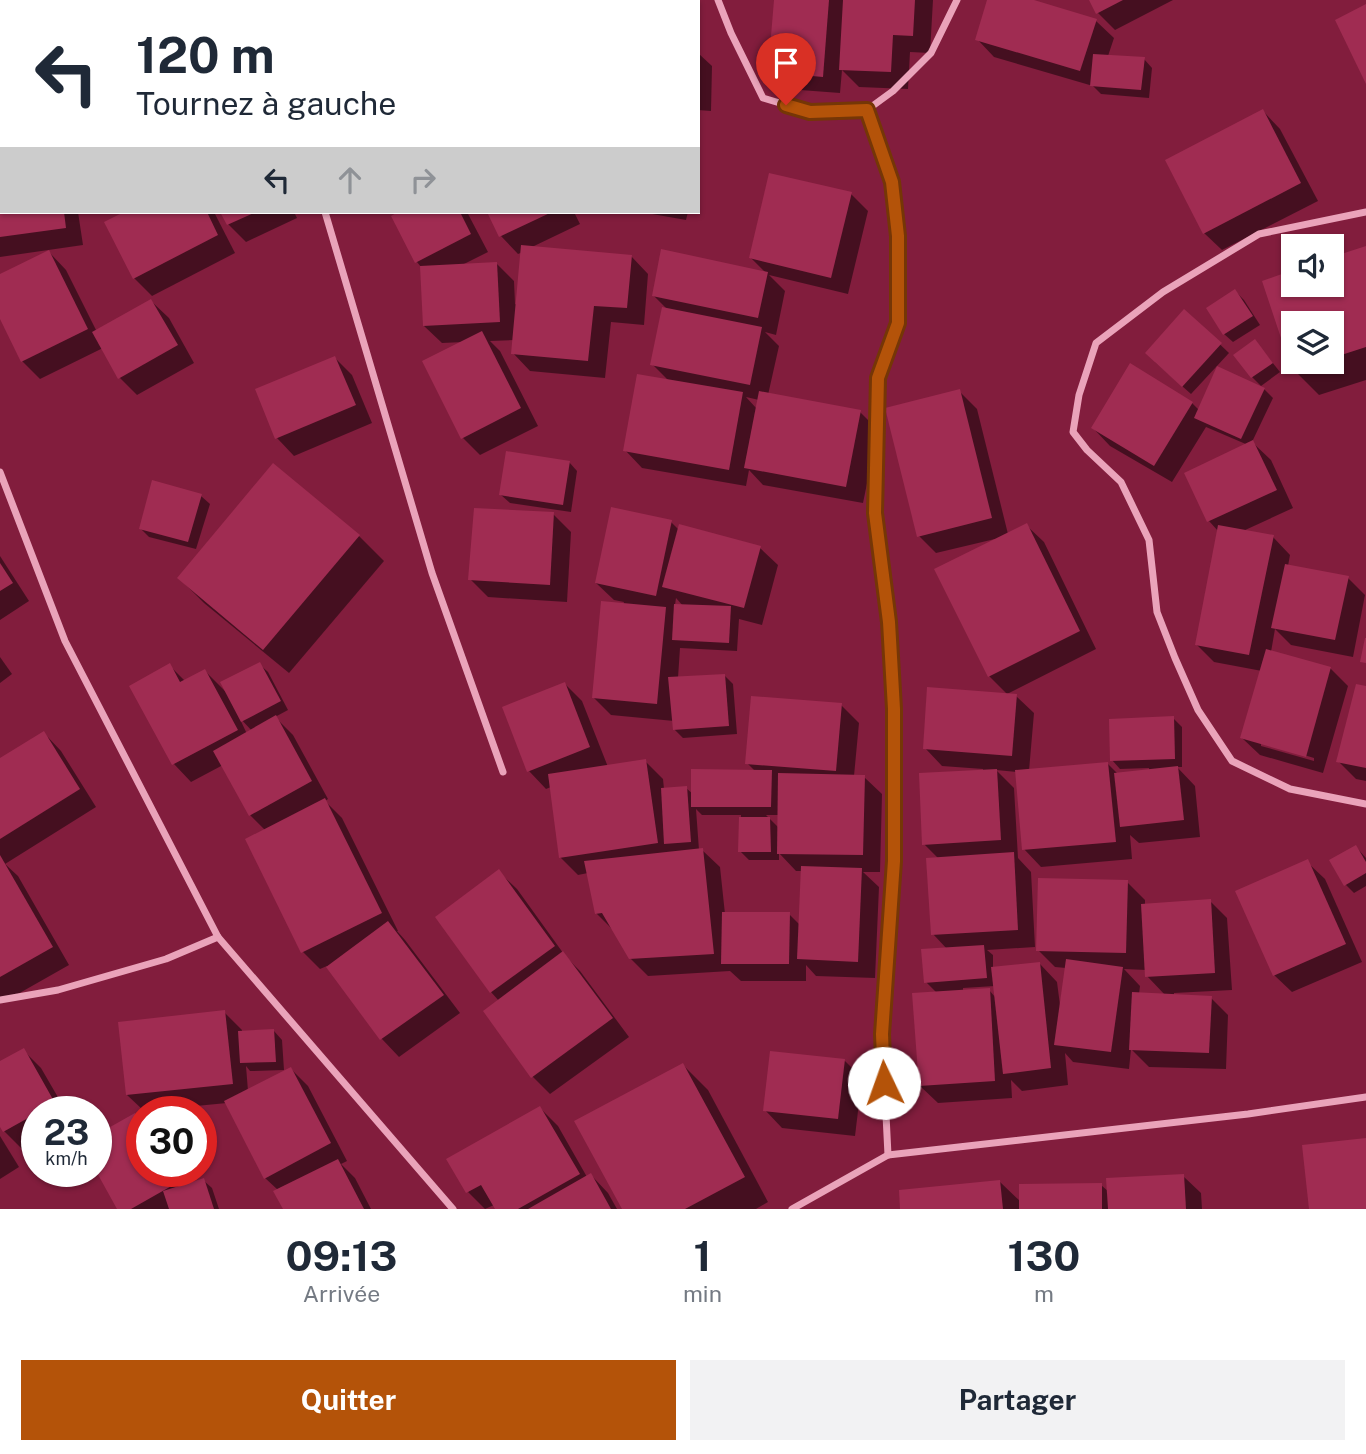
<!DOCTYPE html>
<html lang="fr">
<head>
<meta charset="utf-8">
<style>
	:root { --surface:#fff; --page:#f2f2f3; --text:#1f2937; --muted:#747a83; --accent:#b45309 }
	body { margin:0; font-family:"Public Sans",sans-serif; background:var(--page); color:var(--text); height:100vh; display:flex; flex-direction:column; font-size:26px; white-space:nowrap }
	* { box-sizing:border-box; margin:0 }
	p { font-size:23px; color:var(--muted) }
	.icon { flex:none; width:38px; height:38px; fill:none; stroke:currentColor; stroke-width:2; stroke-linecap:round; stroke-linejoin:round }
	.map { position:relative; height:1209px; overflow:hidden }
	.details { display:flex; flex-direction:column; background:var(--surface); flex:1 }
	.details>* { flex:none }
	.guide { position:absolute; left:0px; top:0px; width:700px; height:214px; box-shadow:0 2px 5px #0004; background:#fff; color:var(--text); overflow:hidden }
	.controls { position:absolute; left:1281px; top:234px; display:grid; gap:14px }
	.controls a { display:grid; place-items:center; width:63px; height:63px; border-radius:0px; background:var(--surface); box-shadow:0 2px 5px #0004; font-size:35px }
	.speed { position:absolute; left:21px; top:1096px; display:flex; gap:14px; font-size:35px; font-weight:700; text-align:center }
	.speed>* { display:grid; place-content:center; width:91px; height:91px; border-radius:50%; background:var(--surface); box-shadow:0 2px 5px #0004; line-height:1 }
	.speed small { font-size:18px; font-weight:400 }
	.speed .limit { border:10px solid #d22; background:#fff; color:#111 }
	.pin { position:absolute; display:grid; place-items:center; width:60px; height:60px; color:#fff; margin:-72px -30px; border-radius:50% 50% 50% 0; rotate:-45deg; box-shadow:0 0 7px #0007 }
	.pin .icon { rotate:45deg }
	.me { position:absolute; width:77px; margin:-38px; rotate:357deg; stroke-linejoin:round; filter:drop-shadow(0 0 5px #0008) }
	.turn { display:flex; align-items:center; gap:24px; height:147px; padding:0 21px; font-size:32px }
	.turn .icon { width:91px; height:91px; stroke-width:2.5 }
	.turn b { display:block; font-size:49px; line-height:60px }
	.lanes { display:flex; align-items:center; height:66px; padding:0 21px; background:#0003; justify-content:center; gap:35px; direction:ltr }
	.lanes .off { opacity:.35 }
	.eta { display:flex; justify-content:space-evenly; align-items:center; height:119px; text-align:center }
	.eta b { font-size:42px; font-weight:700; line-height:49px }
	.primary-button { display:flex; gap:14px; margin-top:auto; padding:14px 21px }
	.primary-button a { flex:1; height:80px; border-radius:0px; background:var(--accent); color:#fff; font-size:28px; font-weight:700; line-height:80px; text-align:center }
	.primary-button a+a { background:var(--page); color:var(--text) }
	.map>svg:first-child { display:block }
</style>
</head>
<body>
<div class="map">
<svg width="1366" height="1209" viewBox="0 0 1366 1209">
	<rect width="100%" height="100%" fill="#821d3d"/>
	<g fill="#0007" fill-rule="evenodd">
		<polygon points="0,0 62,0 63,2 2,2 2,212 78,212 83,245 0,257"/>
		<rect x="68" y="0" width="154" height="2"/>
		<polygon points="358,0 410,0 402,2 360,2"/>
		<polygon points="450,0 495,0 496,2 445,2"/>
		<polygon points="776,0 933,0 930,53 910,52 908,89 859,87 842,70 840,93 787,89 770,72"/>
		<polygon points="989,0 1028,0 1096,21 1114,38 1108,56 1144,59 1152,68 1149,98 1101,94 1093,86 994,57 977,39"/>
		<polygon points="1091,0 1173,0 1115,30 1098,13"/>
		<polygon points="698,53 712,66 711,111 698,110"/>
		<polygon points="1263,111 1280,129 1318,201 1222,250 1204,233"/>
		<path d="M 851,194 L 868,211 L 848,294 L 769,275 L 785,291 L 776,335 L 765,332 L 779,346 L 768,395 L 860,412 L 878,430 L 863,503 L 763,485 L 749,470 L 746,486 L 642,468 L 625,450 L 669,381 L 652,364 L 668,310 L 654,296 L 766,273 L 750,257 ZM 746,397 L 759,400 L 757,409 Z"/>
		<polygon points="128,212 214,212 235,253 152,296 134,278 106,223"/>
		<polygon points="222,212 294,212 297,218 246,242 228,224"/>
		<polygon points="402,212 467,212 488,252 462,265 496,263 514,281 515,304 517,305 523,252 518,254 501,236 489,212 574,212 580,224 532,247 631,256 648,274 644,325 611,322 605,378 530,371 513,353 514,340 490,341 500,351 538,426 480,455 463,438 464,342 442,343 424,326 421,267 417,262 393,216"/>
		<polygon points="641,212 688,212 686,220"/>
		<path d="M 1366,248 L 1366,380 L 1319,395 L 1294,370 L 1265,282 L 1293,272 L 1293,285 L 1332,285 L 1332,259 ZM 1293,324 L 1332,324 L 1332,362 L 1293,362 Z"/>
		<polygon points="49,252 66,270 97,332 151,301 169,318 194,363 137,395 120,378 103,348 40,379 22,361 0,315 0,276"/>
		<polygon points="1235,291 1244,300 1260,325 1233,342 1224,334"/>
		<polygon points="1185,311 1229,353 1191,394 1155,362"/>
		<polygon points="1255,341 1280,372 1261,386 1252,377"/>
		<polygon points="335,358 352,375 372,423 294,456 277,438"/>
		<path d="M 1130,366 L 1192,403 L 1199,410 L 1264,389 L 1273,398 L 1252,442 L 1271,460 L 1293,508 L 1243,531 L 1273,537 L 1290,555 L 1288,566 L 1348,578 L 1365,595 L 1353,657 L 1291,645 L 1275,629 L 1271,652 L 1330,668 L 1348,686 L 1323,773 L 1260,755 L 1242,738 L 1262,671 L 1214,662 L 1196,644 L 1218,531 L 1209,521 L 1186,474 L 1248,445 L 1206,427 L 1172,482 L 1110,446 L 1093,428 ZM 1261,742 L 1314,758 L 1314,761 L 1261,746 Z"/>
		<polygon points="959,391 977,409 1008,534 1026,525 1044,542 1096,649 1007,694 989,676 995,539 936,553 919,536"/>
		<polygon points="569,462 577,471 571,512 510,503 501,495"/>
		<polygon points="201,496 210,504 196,549 149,537 140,528"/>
		<polygon points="553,514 571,532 567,602 488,597 470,579"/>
		<path d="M 671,522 L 679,530 L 760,548 L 778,565 L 762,625 L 739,619 L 737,651 L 680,648 L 678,678 L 725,676 L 733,684 L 737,734 L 683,738 L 674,729 L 674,721 L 611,715 L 594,698 L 624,602 L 614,600 L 596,583 ZM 676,598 L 683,606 L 675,605 Z"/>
		<polygon points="359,536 384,561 289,673 204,603 179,578"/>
		<polygon points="0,556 29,601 0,620"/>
		<polygon points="0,657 12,674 0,683"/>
		<path d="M 259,664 L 268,672 L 288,710 L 275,717 L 293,735 L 328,799 L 325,801 L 342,818 L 398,931 L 397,931 L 405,940 L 460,1013 L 399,1057 L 382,1039 L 327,966 L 320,969 L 303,952 L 265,830 L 250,815 L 223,765 L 191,782 L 174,764 L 131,687 L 169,665 L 185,681 L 205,671 L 227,693 ZM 239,717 L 252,731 L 247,734 Z"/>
		<path d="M 565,684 L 582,701 L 608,767 L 645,761 L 663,779 L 664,789 L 686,788 L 693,794 L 755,771 L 747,763 L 841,705 L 859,723 L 854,776 L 864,777 L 882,794 L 880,872 L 863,872 L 879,887 L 875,978 L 816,976 L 806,965 L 806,981 L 741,981 L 730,971 L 648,976 L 630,958 L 614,931 L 596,913 L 588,873 L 578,875 L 560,857 L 551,787 L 546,789 L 529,771 ZM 696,809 L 702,815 L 741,815 L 740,851 L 749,860 L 779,860 L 779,853 L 796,871 L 802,871 L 800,925 L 789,914 L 725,914 L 720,867 L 702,850 L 699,850 ZM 766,815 L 779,815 L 779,828 Z"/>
		<polygon points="1366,688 1366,781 1356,779 1338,761"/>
		<path d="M 1016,696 L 1034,713 L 1029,771 L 1108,764 L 1118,774 L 1149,771 L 1149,768 L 1120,769 L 1112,760 L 1173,718 L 1182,727 L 1182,767 L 1177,767 L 1195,786 L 1200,837 L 1139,843 L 1130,835 L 1132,859 L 1041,867 L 1024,849 L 1017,772 L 996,770 L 1014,788 L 1018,858 L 1031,872 L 1035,947 L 987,950 L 993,955 L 993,969 L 1040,964 L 1057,982 L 1060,1005 L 1066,968 L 1055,967 L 1038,950 L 1127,882 L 1145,900 L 1145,905 L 1210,901 L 1227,918 L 1232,990 L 1174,993 L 1174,996 L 1211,998 L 1228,1015 L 1226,1069 L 1149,1067 L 1131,1049 L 1129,1069 L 1073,1062 L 1065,1053 L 1068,1085 L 1022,1091 L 1011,1080 L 1012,1098 L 938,1103 L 920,1086 L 937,993 L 926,982 L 947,949 L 933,934 L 939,859 L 924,844 L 983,771 L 983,769 L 942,766 L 925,748 ZM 1124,969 L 1146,970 L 1147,976 L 1166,996 L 1139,994 L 1140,986 ZM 995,986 L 996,998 L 989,990 L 963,992 L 963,988 Z"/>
		<polygon points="44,733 61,751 96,807 5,864 18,876 69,965 2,1003 0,1001 0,760"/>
		<polygon points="1356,847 1366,858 1366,886 1354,893 1345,884"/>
		<polygon points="1307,862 1325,879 1362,962 1292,992 1274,975"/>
		<polygon points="499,872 517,889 566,957 580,971 629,1037 550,1094 533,1077 485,1012 499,1001 491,992"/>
		<polygon points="224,1012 242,1030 242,1032 274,1031 282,1040 284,1070 250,1071 246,1066 248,1091 291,1069 308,1086 347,1161 341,1164 355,1178 371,1209 285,1209 278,1190 265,1178 227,1103 144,1111 127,1095"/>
		<polygon points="23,1050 41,1068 66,1111 37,1111 37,1140 22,1149 4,1131 0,1124 0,1063"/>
		<polygon points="845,1061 862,1078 855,1136 782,1128 765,1110"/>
		<polygon points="683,1065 708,1090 768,1202 756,1209 624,1209"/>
		<polygon points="540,1108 558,1126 587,1177 591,1175 608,1193 617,1209 497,1209 494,1205 485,1209 468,1192"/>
		<polygon points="135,1115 142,1122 142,1171 174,1171 183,1186 203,1180 212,1188 219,1209 119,1209"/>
		<polygon points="0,1136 19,1167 0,1179"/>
		<polygon points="1183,1176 1201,1193 1202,1209 902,1209 1000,1182 1021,1202 1101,1185 1109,1192"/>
	</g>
	<g fill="#a02c52">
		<polygon points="774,0 829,0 823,77 768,72"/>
		<polygon points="843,0 915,0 913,36 893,35 891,72 839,70"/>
		<polygon points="987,0 1034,0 1097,19 1080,71 975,40"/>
		<polygon points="1089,0 1123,0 1096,14"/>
		<polygon points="1366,4 1366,84 1335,20"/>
		<polygon points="1093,54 1145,57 1141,90 1090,86"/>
		<polygon points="1263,109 1301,183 1203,234 1165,160"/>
		<polygon points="769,173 852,192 831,278 749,258"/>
		<polygon points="0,212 64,212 66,228 0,237"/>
		<polygon points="124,212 207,212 218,235 133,279 104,222"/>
		<polygon points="220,212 256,212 227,225"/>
		<polygon points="398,212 460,212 471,234 415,263 391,216"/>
		<polygon points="487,212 552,212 499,237"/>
		<polygon points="521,245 632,255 627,308 594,306 588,361 511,354"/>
		<polygon points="1366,246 1366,347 1332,358 1332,324 1293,324 1293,362 1318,363 1292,371 1262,281 1293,270 1293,285 1332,285 1332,257"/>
		<polygon points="661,249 768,272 758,318 652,296"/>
		<polygon points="49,250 88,329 21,362 0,319 0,274"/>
		<polygon points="497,262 500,322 423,326 420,266"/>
		<polygon points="1235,289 1253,316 1223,335 1206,308"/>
		<polygon points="151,299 178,345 118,379 92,332"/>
		<polygon points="662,307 762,327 750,385 650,365"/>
		<polygon points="1184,309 1222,343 1182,387 1145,353"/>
		<polygon points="482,331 521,408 461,439 422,361"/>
		<polygon points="1255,339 1273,363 1251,378 1233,355"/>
		<polygon points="335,356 356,405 275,439 255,389"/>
		<polygon points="1130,363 1193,402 1154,466 1091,428"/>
		<polygon points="1217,366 1265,388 1241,439 1194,418"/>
		<polygon points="637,374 743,392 729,470 623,451"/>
		<polygon points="960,389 992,518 917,537 885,408"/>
		<polygon points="759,391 861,410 846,487 744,468"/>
		<polygon points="1253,440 1277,490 1207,522 1184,473"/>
		<polygon points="506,451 570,461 563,505 499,495"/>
		<polygon points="273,463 360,535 263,650 177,578"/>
		<polygon points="152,480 202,494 188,542 139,529"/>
		<polygon points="611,507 672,520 656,596 595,583"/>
		<polygon points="474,508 554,512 550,585 468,580"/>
		<polygon points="1027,523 1080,631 988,677 934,569"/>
		<polygon points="679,524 761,546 744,608 662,587"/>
		<polygon points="1218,525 1274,535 1249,655 1195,645"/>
		<polygon points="0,563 13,583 0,591"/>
		<polygon points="1285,564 1349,576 1335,640 1271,628"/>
		<polygon points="601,601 666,607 657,704 592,698"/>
		<polygon points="674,604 731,606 729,643 672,640"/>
		<polygon points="1365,638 1366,638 1366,663 1360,662"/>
		<polygon points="1266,649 1331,667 1306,757 1240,738"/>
		<polygon points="260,662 281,701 241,722 220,682"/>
		<polygon points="170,663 180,682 205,669 238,730 172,765 129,686"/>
		<polygon points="725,674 729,726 673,730 668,677"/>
		<polygon points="565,682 590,747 527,772 502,707"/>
		<polygon points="1356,684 1366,686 1366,768 1336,762"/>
		<polygon points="927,687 1017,694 1012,756 923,749"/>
		<polygon points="751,696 842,703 836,771 745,764"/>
		<polygon points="276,715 312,781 249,816 213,751"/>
		<polygon points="1174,716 1175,759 1110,761 1109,719"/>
		<polygon points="44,731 80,789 0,839 0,758"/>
		<polygon points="646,759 658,843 559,858 548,774"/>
		<polygon points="1108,762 1116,842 1022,850 1015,770"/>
		<polygon points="1178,766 1184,820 1120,827 1114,773"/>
		<polygon points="691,769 772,770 771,807 691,807"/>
		<polygon points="997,769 1001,840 922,845 919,773"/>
		<polygon points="778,773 865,775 863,855 777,854"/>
		<polygon points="687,786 691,842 664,844 661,788"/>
		<polygon points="325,798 382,913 301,953 245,839"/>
		<polygon points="739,817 770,817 771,852 738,852"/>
		<polygon points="1356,845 1366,862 1366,873 1344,886 1329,860"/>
		<polygon points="703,848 714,954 629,959 602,913 595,914 584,861"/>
		<polygon points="1014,852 1018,930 931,935 926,858"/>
		<polygon points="0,855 53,947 0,977"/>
		<polygon points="1308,859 1346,944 1273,976 1235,891"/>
		<polygon points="801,866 862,868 858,962 797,959"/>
		<polygon points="499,869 555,946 490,993 435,917"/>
		<polygon points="1038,878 1128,880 1126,953 1036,951"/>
		<polygon points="1211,899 1215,973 1145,977 1141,904"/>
		<polygon points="722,912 790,912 789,964 721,964"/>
		<polygon points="388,921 444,995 380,1040 326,967"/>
		<polygon points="984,945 987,978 924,983 921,949"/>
		<polygon points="563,951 613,1018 531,1078 483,1011"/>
		<polygon points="1066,959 1123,967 1111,1052 1054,1045"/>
		<polygon points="1040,962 1051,1068 1003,1074 991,967"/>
		<polygon points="990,988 995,1081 919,1086 912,993"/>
		<polygon points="1132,992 1212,996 1209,1053 1129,1050"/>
		<polygon points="225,1010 233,1084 126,1095 118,1022"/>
		<polygon points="274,1029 276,1062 240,1063 238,1031"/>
		<polygon points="24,1048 55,1103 40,1111 37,1111 37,1113 3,1132 0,1127 0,1061"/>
		<polygon points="770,1051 845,1059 838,1119 763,1111"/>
		<polygon points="683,1063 745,1177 685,1209 622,1209 574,1121"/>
		<polygon points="291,1067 331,1143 264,1179 224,1101"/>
		<polygon points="540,1106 580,1174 518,1209 495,1209 481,1185 466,1193 446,1159"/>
		<polygon points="135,1113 142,1125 142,1171 167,1171 175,1184 131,1209 117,1209 96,1171 96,1135"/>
		<polygon points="1366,1138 1366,1209 1309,1209 1302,1145"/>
		<polygon points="338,1159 364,1209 283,1209 273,1191"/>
		<polygon points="591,1173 611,1209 528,1209"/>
		<polygon points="1184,1174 1186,1209 1108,1209 1106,1178"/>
		<polygon points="204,1178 214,1209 169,1209 163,1191"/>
		<polygon points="1000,1180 1003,1209 900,1209 899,1190"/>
		<polygon points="1102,1183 1102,1209 1019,1209 1019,1184"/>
	</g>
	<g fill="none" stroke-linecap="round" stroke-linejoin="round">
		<g stroke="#eaa3ba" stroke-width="7">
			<polyline points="261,0 261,2"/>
			<polyline points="718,0 731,33 763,98 810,112 867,110"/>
			<polyline points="325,212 432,573 503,772"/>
			<polyline points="1366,212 1259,234 1163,292 1096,343 1079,395 1073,432 1087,450 1121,482 1149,540 1157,612 1175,658 1198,710 1232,761 1290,789 1366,804"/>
			<polyline points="0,472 65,641 218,937 453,1209"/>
			<polyline points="0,1000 58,990 166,959 218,937"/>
			<polyline points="888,1155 882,1035 894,861 894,709 889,622 875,513 878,378 898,323 898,236 892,182 867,110 893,91 931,53 957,0"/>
			<polyline points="792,1209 888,1155 1248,1114 1366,1097"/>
		</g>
	</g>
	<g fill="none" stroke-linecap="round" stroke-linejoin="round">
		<g stroke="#753606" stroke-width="18">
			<polyline id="route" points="786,105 810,112 867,110 892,182 898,236 898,323 878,378 875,513 889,622 894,709 894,861 882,1034 884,1083"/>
		</g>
		<use href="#route" stroke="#b45309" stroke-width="12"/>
	</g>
</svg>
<div class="controls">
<a><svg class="icon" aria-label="sound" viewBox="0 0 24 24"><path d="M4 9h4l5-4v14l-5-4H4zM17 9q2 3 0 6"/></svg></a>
<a><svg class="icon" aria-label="layers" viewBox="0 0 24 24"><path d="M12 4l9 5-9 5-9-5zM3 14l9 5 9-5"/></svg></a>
</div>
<div class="speed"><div>23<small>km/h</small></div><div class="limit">30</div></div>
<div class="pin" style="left:786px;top:105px;background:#d93025"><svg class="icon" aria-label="arrive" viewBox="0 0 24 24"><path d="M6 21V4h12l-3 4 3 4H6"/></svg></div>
<svg class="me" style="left:884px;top:1083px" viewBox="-20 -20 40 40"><circle r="19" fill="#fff"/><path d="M0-13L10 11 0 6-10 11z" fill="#b45309"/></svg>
<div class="guide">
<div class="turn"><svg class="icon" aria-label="left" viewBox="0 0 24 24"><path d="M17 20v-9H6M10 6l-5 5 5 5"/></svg><div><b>120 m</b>Tournez à gauche</div></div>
<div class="lanes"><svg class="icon" aria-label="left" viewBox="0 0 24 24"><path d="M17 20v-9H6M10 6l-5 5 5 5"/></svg><svg class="icon off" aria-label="ahead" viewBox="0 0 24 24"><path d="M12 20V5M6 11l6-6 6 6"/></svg><svg class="icon off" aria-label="right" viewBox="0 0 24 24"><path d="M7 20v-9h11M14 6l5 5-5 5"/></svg></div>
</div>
</div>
<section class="details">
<div class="eta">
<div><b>09:13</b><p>Arrivée</p></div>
<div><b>1</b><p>min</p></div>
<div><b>130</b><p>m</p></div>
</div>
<div class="primary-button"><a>Quitter</a><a>Partager</a></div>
</section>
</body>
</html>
